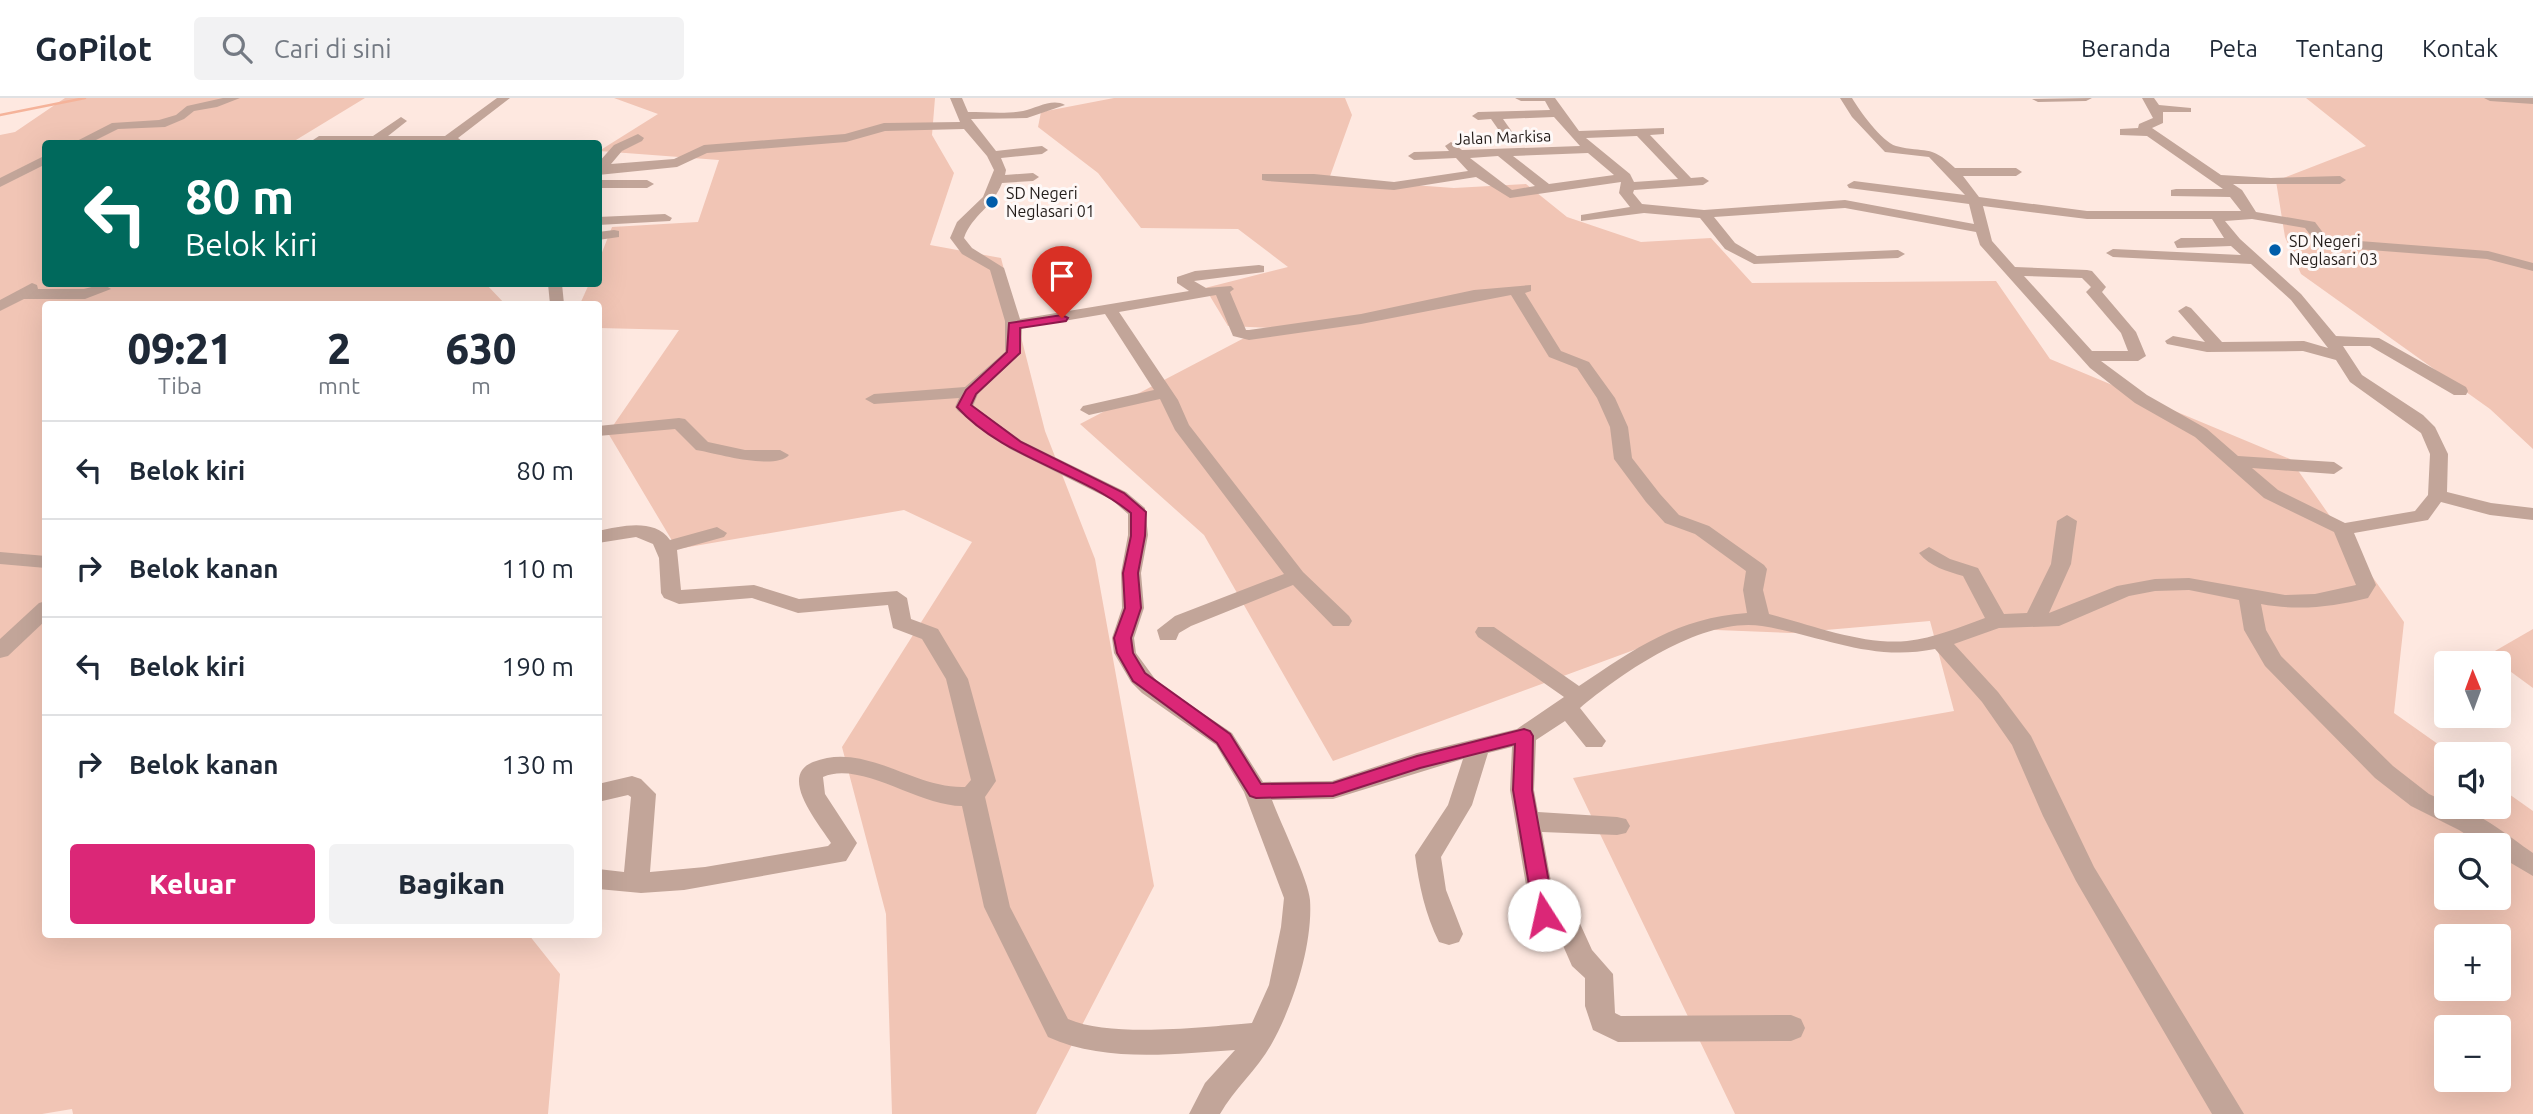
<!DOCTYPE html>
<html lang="id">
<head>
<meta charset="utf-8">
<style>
	:root { --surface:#fff; --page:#f2f2f3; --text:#1f2937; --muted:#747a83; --line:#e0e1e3; --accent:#db2777 }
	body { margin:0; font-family:Ubuntu,sans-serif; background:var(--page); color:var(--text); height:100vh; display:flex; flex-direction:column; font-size:26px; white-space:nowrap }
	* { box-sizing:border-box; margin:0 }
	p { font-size:23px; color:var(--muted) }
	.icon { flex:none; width:38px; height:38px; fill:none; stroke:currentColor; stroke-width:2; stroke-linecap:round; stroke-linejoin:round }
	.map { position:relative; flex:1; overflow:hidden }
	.side { position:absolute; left:42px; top:203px; width:560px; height:637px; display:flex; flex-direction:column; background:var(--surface); border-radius:7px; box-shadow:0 7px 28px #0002 }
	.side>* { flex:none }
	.guide { position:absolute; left:42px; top:42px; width:560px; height:147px; border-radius:7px; box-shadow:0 7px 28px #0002; background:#00695c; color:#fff; overflow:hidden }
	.needle { width:46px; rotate:359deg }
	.controls { position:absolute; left:2434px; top:553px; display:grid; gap:14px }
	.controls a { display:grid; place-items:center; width:77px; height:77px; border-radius:7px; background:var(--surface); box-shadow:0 7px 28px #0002; font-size:35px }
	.pin { position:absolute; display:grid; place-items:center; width:60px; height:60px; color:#fff; margin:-72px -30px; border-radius:50% 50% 50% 0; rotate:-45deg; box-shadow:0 0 7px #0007 }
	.pin .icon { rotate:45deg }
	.me { position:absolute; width:77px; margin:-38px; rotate:350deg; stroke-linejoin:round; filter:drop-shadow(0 0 5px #0008) }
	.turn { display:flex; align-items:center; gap:24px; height:147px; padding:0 28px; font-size:32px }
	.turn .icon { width:91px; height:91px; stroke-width:2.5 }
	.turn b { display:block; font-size:49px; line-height:60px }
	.eta { display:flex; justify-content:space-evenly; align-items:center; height:119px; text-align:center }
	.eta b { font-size:42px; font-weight:800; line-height:49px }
	.button { display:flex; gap:14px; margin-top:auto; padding:14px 28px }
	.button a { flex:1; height:80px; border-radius:7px; background:var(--accent); color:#fff; font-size:28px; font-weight:800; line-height:80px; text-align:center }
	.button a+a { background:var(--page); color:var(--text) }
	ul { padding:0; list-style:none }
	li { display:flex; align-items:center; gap:21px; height:98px; padding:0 28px; border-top:2px solid var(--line) }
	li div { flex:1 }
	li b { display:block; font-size:26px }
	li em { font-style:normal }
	header { display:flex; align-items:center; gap:42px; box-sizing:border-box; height:98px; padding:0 35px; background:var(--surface); border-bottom:2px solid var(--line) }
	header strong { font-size:33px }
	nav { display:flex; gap:38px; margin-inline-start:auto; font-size:24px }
	.search { width:490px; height:63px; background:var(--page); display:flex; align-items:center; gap:18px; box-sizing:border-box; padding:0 24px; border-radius:7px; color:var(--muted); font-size:26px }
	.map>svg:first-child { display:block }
</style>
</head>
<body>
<header>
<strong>GoPilot</strong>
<div class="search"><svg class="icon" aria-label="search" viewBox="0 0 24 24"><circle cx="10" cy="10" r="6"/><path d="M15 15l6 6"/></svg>Cari di sini</div>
<nav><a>Beranda</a><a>Peta</a><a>Tentang</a><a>Kontak</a></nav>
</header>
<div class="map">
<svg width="2533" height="1016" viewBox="0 0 2533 1016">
	<rect width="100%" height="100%" fill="#fee8e0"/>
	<g fill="#f1c5b5" fill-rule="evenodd">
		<polygon points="65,0 365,0 291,45 46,46 46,186 486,186 505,206 46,206 46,836 529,837 560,876 548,1016 73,1016 72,1011 42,1016 0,1016 0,37 15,34"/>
		<polygon points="614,0 935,0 932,37 954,75 930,147 1001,160 1045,333 1095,461 1154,788 1036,1016 892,1016 886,816 842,649 972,444 904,412 677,451 608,335 679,232 599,230 598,206 580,206 589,186 598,186 599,162 612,129 698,124 719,62 599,53 658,16"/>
		<path d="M 1114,0 L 1345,0 L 1352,17 L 1329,81 L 1454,90 L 1526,86 L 1567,119 L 1641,144 L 1711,140 L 1752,185 L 1996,183 L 2050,261 L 2290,361 L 2404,524 L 2394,615 L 2452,656 L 2446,656 L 2446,709 L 2499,709 L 2499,689 L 2533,713 L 2533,1016 L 1735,1016 L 1573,680 L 1954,613 L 1930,523 L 1791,535 L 1691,531 L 1333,663 L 1204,437 L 1080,326 L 1248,238 L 1273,230 L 1228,228 L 1205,190 L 1288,169 L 1238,131 L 1141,130 L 1098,75 L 1038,29 L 1041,14 ZM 2446,747 L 2499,747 L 2499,800 L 2446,800 ZM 2446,838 L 2499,838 L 2499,891 L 2446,891 ZM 2446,929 L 2499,929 L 2499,982 L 2446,982 Z"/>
		<polygon points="2306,0 2533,0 2533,351 2490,311 2301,176 2285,139 2276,83 2366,48"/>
		<polygon points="2533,531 2533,590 2488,557"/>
	</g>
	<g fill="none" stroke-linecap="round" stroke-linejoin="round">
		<polyline stroke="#f5b39a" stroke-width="2.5" points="0,17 85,0"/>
		<g fill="#c2a599" fill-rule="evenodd">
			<polygon points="223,0 240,0 217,9 194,13 184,21 165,29 118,31 88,46 71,46 112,25 159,22 176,17 187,8"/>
			<polygon points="497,0 510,0 458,40 466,46 318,46 313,42 319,38 373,38 401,19 407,23 388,38 445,38"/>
			<path d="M 950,0 L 962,0 L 968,14 C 985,14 1006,16 1023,13 C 1037,10 1052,0 1065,7 L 1027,20 L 971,21 L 996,53 L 1042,48 L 1048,52 L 1042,56 L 1001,60 L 1006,72 L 1005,77 L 1033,75 L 1039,79 L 1033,83 L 1002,85 C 993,109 972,117 964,140 L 972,150 L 1004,170 L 1020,221 L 1189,193 L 1177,185 L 1177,179 L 1195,173 L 1259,167 L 1264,168 L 1264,174 L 1194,183 L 1206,190 L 1231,188 L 1234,191 L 1230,194 L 1246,232 L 1249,232 L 1361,216 L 1474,192 L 1531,187 L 1531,193 L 1525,195 L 1561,253 L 1589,264 L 1615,300 L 1628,329 L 1632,360 L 1660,396 L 1679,417 L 1709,428 L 1764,467 L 1767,471 L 1763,492 L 1769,516 C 1812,527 1862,547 1907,543 C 1934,540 1960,529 1985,520 L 1963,478 C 1947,473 1930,469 1919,455 L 1929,449 L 1950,461 L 1978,470 L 2004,516 L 2027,515 L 2051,466 L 2057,423 L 2067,417 L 2077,423 L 2071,466 L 2049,515 L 2117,488 L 2155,481 L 2189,480 L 2285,497 L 2315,496 L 2356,487 L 2334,434 L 2264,400 L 2195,339 L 2135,305 L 2090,270 L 1980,147 L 1976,134 L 1845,110 L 1714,119 L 1735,145 L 1757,158 L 1898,152 L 1905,156 L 1898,160 L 1754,166 L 1725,151 L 1700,120 L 1644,115 L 1581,123 L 1581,117 L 1630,109 L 1619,95 L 1621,84 L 1510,100 L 1476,79 L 1394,92 L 1267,83 L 1262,82 L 1262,76 L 1314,76 L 1394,84 L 1468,73 L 1456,60 L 1414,62 L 1408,58 L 1414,54 L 1449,53 L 1445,48 L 1451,44 L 1462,52 L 1580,48 L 1554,19 L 1503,21 L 1515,38 L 1509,42 L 1505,41 L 1491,21 L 1478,22 L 1472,18 L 1478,14 L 1550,12 L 1545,3 L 1521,3 L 1515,0 L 1555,0 L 1579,33 L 1664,30 L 1664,36 L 1650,37 L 1691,80 L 1703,79 L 1709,83 L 1703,87 L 1634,92 L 1633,95 L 1642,106 L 1704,112 L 1845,102 L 1974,126 L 1969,106 L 1849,90 L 1847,87 L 1854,83 L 1965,97 L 1929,59 L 1885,54 L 1852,19 L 1840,0 L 1852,0 C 1859,12 1882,44 1896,48 C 1926,56 1929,45 1955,70 L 2016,70 L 2022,74 L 2016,78 L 1963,78 L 1979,99 L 2087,113 L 2241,113 L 2230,99 L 2171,98 L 2171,92 L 2176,91 L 2223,91 L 2147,38 L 2120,37 L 2120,31 L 2138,30 L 2139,26 L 2153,20 L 2142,0 L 2154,0 L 2159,7 L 2191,10 L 2191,14 L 2163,14 L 2163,25 L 2152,30 L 2221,77 L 2271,80 L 2340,78 L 2346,82 L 2340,86 L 2233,86 L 2242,92 L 2256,114 L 2315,124 L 2324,136 L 2334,141 L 2488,153 L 2533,165 L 2533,173 L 2487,161 L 2331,149 L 2314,142 L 2305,130 L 2252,121 L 2225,123 L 2240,141 L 2301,196 L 2336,238 L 2379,240 L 2466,289 L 2468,293 L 2466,297 L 2454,297 L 2370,248 L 2343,248 L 2362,277 L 2423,317 L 2435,329 L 2448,356 L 2447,394 L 2491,405 L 2533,410 L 2533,422 L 2490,417 L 2441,404 L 2428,422 L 2354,435 L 2376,487 L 2368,500 C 2333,509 2297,513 2261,506 L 2266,532 L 2281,558 L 2393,668 L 2429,696 L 2446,704 L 2446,709 C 2476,709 2509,739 2533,755 L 2533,778 L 2499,758 L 2499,747 L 2482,747 L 2459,732 L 2411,708 L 2375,680 L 2265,568 L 2244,532 L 2239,502 L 2189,492 L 2155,493 L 2129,498 L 2059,528 L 1999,530 L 1954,546 L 1998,594 L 2031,638 L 2094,769 L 2244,1016 L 2212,1016 L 2076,783 L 2043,718 L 2012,647 L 1982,604 L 1935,551 C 1871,564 1823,538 1762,528 C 1702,519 1623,574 1580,610 L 1606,643 L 1602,649 L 1586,649 L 1565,623 L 1536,642 L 1534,692 L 1538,714 L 1617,719 L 1626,721 L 1630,728 L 1626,735 L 1617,737 L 1542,734 L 1556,811 L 1577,819 L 1592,852 L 1613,876 L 1615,915 L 1621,918 L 1791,917 L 1801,921 L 1805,930 L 1801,939 L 1791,943 L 1618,944 L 1593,932 L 1585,908 L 1585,880 L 1572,868 L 1557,834 L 1535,825 L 1531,817 L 1510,692 L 1512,649 L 1488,655 L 1472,707 L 1441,759 L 1446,792 L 1463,836 L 1459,844 L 1449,847 L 1439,844 C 1425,816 1419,787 1415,757 L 1448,707 L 1463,661 L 1333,701 L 1272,702 C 1280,724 1309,783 1310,802 C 1313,847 1293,908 1271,947 C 1257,972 1234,991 1220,1016 L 1189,1016 L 1205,985 L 1235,952 C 1174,956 1105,965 1048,939 L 984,809 L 962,708 C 919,708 860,662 823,679 L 825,696 L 857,745 L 846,763 L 684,792 L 641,795 L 598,791 L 598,771 L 624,774 L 631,699 L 628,697 L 598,704 L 598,686 L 632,678 L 641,681 L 656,696 L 650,774 L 705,769 L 828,748 L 831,745 C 818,725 778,678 813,664 C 865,643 913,691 965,689 L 971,682 L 946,581 L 922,541 L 893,530 L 888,507 L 798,515 L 752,500 L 679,506 L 664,500 L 661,495 L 659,460 L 653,446 L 636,439 L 598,445 L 598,433 C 622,428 654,420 670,442 L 717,429 L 727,435 L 724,439 L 677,452 L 681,492 L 754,487 L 799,501 L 897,493 L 907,500 L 911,521 L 938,531 L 968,581 L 996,683 L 985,699 L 1010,809 L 1068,921 C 1111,940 1204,929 1252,925 L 1269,887 L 1281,829 L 1284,800 L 1244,694 L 1216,647 L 1142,595 L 1131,584 L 1114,555 L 1112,540 L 1122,510 L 1121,475 L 1128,437 L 1128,416 L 1112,402 L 1010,351 L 958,313 L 955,309 L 959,300 L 874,306 L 865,301 L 874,296 L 965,289 L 1005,254 L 1005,223 L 990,172 L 962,156 L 950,140 L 957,124 L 983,99 L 994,72 L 987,58 L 964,31 L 885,33 L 846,44 L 707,55 L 677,69 L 598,77 L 598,65 L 614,47 L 638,36 L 644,40 L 642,43 L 622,53 L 611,66 L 674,61 L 704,47 L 845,36 L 884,25 L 960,24 ZM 1637,38 L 1678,81 L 1634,84 L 1630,76 L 1586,40 ZM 1588,55 L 1614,77 L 1549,86 L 1513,58 ZM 1498,58 L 1535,88 L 1512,92 L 1470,60 ZM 1983,108 L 2087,121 L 2212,121 L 2224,140 L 2181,140 L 2174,144 L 2177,150 L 2231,148 L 2241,157 L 2113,151 L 2106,155 L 2113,159 L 2251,166 L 2291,202 L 2328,250 L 2304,243 L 2222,244 L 2191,210 L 2186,208 L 2178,213 L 2205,244 L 2173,238 L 2165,243 L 2167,246 L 2207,254 L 2303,253 L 2336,262 L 2350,284 L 2421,335 L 2430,356 L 2428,397 L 2415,413 L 2345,425 L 2278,392 L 2252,370 L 2334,376 L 2343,370 L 2334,364 L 2238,358 L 2207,331 L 2147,297 L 2101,263 L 2138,263 L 2146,258 L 2136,234 L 2102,194 L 2106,189 L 2092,173 L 2087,172 L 2015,169 L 1992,143 ZM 2024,178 L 2082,180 L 2091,189 L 2086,194 L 2121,235 L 2128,253 L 2092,253 ZM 1216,197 L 1233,238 L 1249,242 L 1361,226 L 1511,197 L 1549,259 L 1577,270 L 1597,300 L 1610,329 L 1614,361 L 1646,404 L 1665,425 L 1695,436 L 1746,473 L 1743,492 L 1747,515 C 1677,520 1636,550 1579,588 L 1494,529 L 1478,529 L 1475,534 L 1478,539 L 1564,599 L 1517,631 L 1417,655 L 1332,683 L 1263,684 L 1232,635 L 1158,585 L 1136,555 L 1134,540 L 1144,510 L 1141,475 L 1148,437 L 1145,410 L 1126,394 L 1022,343 L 973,308 L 978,296 L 1021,255 L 1022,230 L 1105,216 L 1154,292 L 1083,308 L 1080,312 L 1089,317 L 1160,301 L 1175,332 L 1284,476 L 1175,518 L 1157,532 L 1160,542 L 1176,542 L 1179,535 L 1191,528 L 1293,487 L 1333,528 L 1349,528 L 1352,523 L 1349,518 L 1303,474 L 1189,327 L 1178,302 L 1119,214 Z"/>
			<polygon points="2092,0 2086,3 2038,4 2032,1"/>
			<polygon points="2484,0 2533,0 2533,6 2490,3"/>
			<polygon points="46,57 46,66 0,89 0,80"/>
			<polygon points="598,82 647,82 654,86 647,90 598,90"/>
			<polygon points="665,116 672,120 670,123 598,127 598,119"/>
			<polygon points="614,132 619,133 619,139 598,142 598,134"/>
			<polygon points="32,185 37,187 38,191 84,191 103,186 111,191 85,201 24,201 0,213 0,202"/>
			<polygon points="548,186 562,186 564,206 550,206"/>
			<path d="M 679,320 L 685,321 L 708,344 L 745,352 L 780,352 L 789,357 C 776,372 721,357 702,353 L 696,352 L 675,331 L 598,338 L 598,328 Z"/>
			<polygon points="0,454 46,458 46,470 0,466"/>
			<polygon points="46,503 46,522 8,558 0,560 0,541 39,505"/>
		</g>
	</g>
	<path fill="#db2777" stroke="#8e194d" stroke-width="2" d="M 1062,217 L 1068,220 L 1066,223 L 1020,230 L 1020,255 L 976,296 L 971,307 L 1021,344 L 1124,395 L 1146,414 L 1145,438 L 1138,475 L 1141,510 L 1131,540 L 1133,555 L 1145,575 L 1230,636 L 1261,686 L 1333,685 L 1417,658 L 1524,631 L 1530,633 L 1533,638 L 1532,692 L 1555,817 L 1552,823 L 1537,823 L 1534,817 L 1513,692 L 1515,646 L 1420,670 L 1333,698 L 1256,700 L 1250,698 L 1217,645 L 1133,583 L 1117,555 L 1114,540 L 1125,510 L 1123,475 L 1131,438 L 1131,415 C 1079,373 1003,360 957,309 L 966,292 L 1007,254 L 1009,225 Z"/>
	<g fill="#005daa" stroke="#fef9f8" stroke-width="2.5">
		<circle cx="992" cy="104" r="7"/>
		<circle cx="2275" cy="152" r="7"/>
	</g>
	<g text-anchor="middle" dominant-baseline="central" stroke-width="6" stroke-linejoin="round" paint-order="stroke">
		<g font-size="16" fill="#231c19" stroke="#fef9f8">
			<text transform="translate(1503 39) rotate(-2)">Jalan Markisa</text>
		</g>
		<g font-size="16" fill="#231c19" stroke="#fef9f8" text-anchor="start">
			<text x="1006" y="95">SD Negeri<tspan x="1006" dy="18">Neglasari 01</tspan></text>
			<text x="2289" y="143">SD Negeri<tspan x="2289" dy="18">Neglasari 03</tspan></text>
		</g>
	</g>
</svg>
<div class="controls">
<a><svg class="needle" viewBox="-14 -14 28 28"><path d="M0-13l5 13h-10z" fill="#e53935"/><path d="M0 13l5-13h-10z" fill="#747a83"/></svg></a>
<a><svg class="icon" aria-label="sound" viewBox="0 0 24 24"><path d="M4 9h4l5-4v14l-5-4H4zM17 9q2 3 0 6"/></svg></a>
<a><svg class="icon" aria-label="search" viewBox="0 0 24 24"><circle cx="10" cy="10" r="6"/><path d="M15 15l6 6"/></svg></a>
<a>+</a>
<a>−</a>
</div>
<div class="pin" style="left:1062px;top:220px;background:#d93025"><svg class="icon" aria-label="arrive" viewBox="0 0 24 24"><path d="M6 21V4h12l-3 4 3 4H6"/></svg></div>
<svg class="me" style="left:1544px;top:817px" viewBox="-20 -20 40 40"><circle r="19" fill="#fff"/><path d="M0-13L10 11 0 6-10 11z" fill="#db2777"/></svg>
<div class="guide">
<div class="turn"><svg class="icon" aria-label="left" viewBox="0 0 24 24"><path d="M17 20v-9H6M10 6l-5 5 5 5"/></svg><div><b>80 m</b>Belok kiri</div></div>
</div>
<section class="side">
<div class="eta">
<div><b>09:21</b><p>Tiba</p></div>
<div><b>2</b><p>mnt</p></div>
<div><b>630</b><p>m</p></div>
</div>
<ul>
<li><svg class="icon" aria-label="left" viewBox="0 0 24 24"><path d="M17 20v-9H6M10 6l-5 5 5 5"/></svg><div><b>Belok kiri</b></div><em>80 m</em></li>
<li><svg class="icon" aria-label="right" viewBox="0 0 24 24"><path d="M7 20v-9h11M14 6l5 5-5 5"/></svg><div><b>Belok kanan</b></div><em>110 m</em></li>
<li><svg class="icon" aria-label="left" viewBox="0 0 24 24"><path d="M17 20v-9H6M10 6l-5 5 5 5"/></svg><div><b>Belok kiri</b></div><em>190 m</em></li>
<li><svg class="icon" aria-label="right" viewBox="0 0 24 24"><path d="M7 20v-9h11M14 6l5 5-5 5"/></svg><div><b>Belok kanan</b></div><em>130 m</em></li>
</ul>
<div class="button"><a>Keluar</a><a>Bagikan</a></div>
</section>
</div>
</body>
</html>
